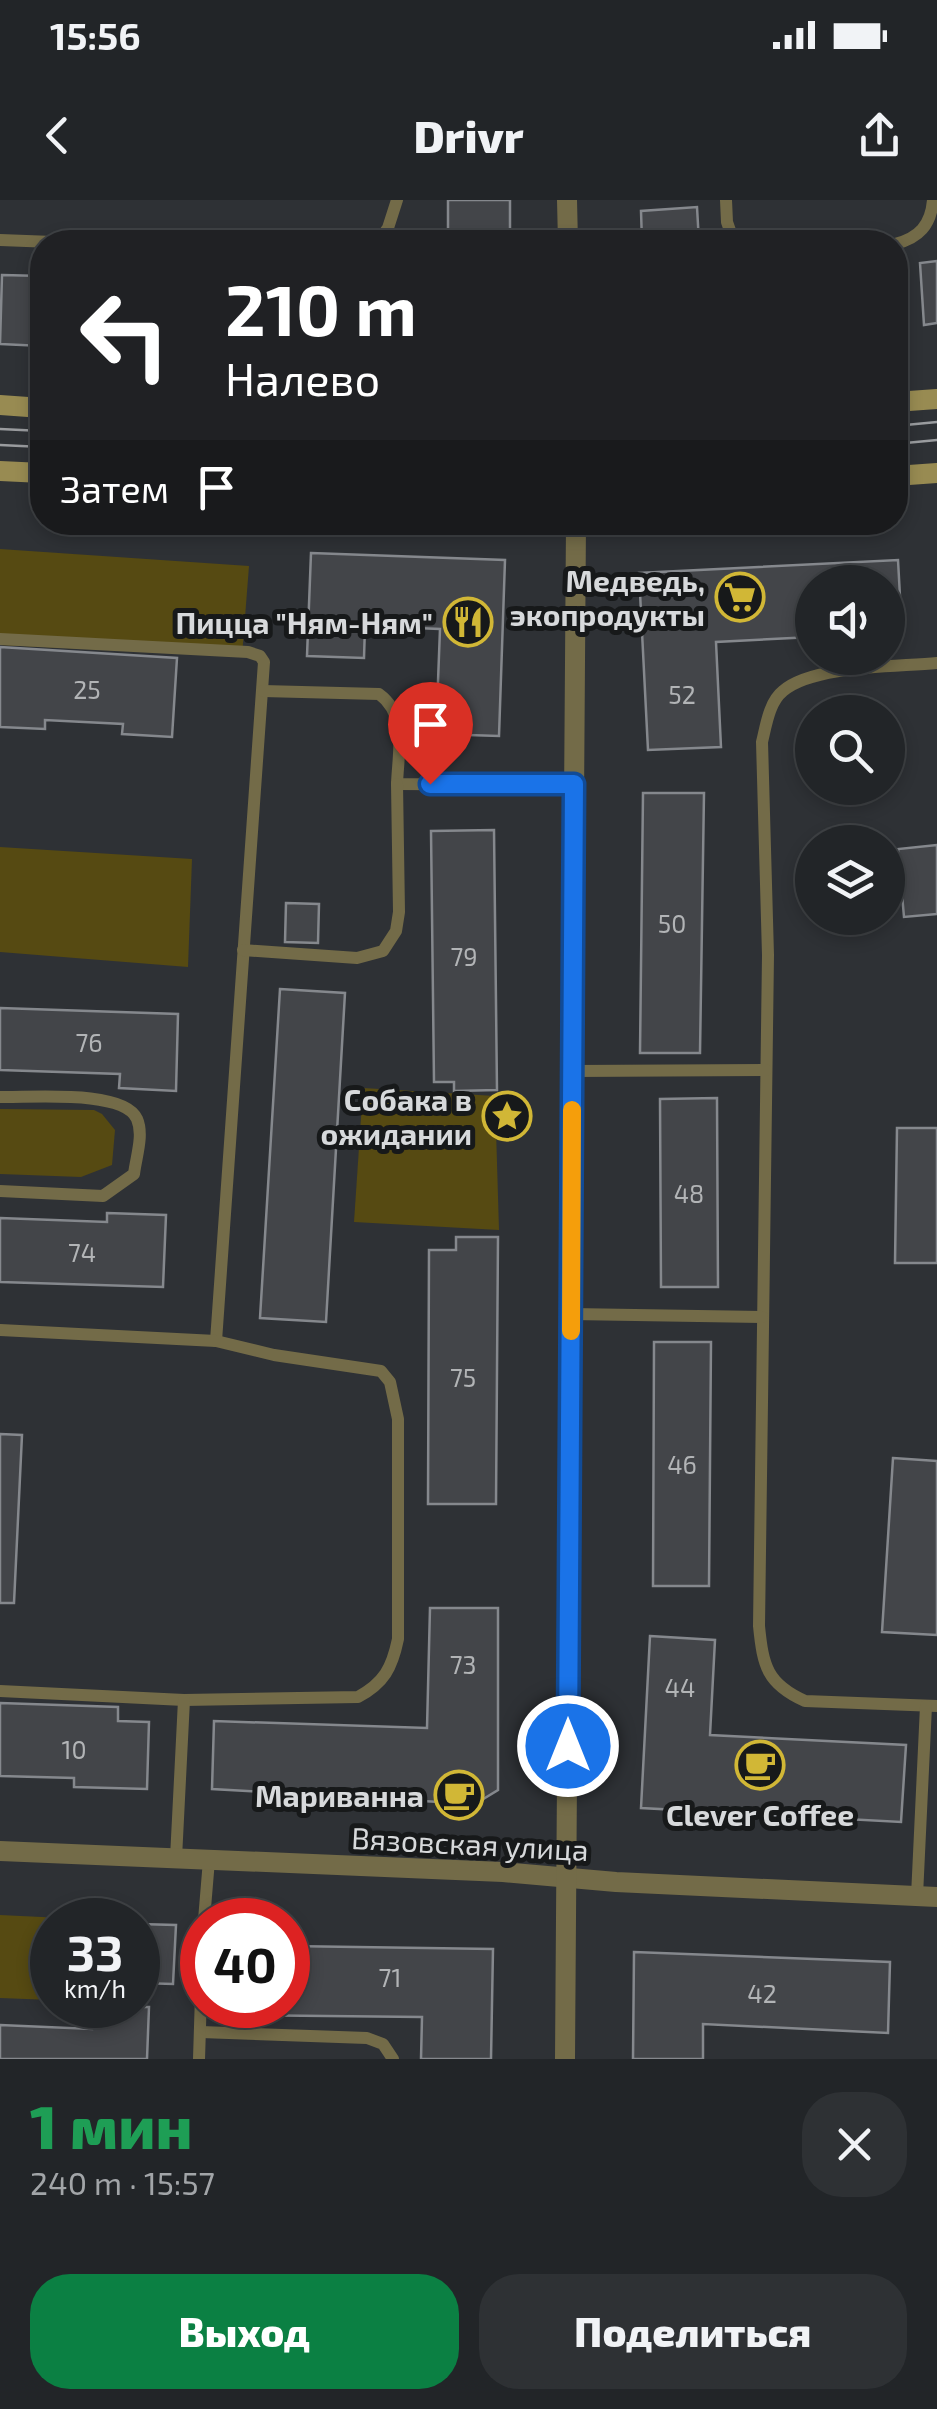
<!DOCTYPE html>
<html lang="ru">
<head>
<meta charset="utf-8">
<style>
	:root { --surface:#222528; --page:#2e3134; --text:#f1f3f6; --muted:#a2a5a8; --line:#3f4245; --accent:#0b8043 }
	body { margin:0; font-family:"Exo 2",sans-serif; background:var(--page); color:var(--text); height:100vh; display:flex; flex-direction:column; font-size:38px; white-space:nowrap }
	* { box-sizing:border-box; margin:0 }
	p { font-size:32px; color:var(--muted) }
	.icon { flex:none; width:55px; height:55px; fill:none; stroke:currentColor; stroke-width:2; stroke-linecap:round; stroke-linejoin:round }
	.map { position:relative; height:1859px; overflow:hidden }
	.details { display:flex; flex-direction:column; background:var(--surface); flex:1 }
	.details>* { flex:none }
	.top-card { position:absolute; left:30px; top:30px; width:878px; height:305px; border-radius:40px; box-shadow:0 5px 15px #0003,0 0 0 2px var(--line); background:#202124; color:#fff; overflow:hidden }
	.fabs { position:absolute; left:795px; top:365px; display:grid; gap:20px }
	.fabs a { display:grid; place-items:center; width:110px; height:110px; border-radius:50%; background:var(--surface); box-shadow:0 5px 15px #0003,0 0 0 2px var(--line); font-size:50px }
	.speed { position:absolute; left:30px; top:1698px; display:flex; gap:20px; font-size:50px; font-weight:700; text-align:center }
	.speed>* { display:grid; place-content:center; width:130px; height:130px; border-radius:50%; background:var(--surface); box-shadow:0 5px 15px #0003,0 0 0 2px var(--line); line-height:1 }
	.speed small { font-size:25px; font-weight:400 }
	.speed .limit { border:15px solid #d22; background:#fff; color:#111 }
	.pin { position:absolute; display:grid; place-items:center; width:85px; height:85px; color:#fff; margin:-102px -42px; border-radius:50% 50% 50% 0; rotate:-45deg; box-shadow:0 0 10px #0007 }
	.pin .icon { rotate:45deg }
	.me { position:absolute; width:110px; margin:-55px; rotate:0deg; stroke-linejoin:round; filter:drop-shadow(0 0 8px #0008) }
	.turn { display:flex; align-items:center; gap:35px; height:210px; padding:0 30px; font-size:45px }
	.turn .icon { width:130px; height:130px; stroke-width:2.5 }
	.turn b { display:block; font-size:70px; line-height:85px }
	.then { display:flex; align-items:center; height:95px; padding:0 30px; background:#0003; gap:20px; font-size:38px }
	.round { display:grid; place-items:center; flex:none; width:105px; height:105px; border-radius:40px; background:var(--page) }
	.head { display:flex; align-items:center; justify-content:space-between; height:170px; padding:0 30px }
	h1 { font-size:60px; font-weight:800; line-height:75px; color:#1e9e55 }
	.action { display:flex; gap:20px; margin-top:auto; padding:20px 30px }
	.action a { flex:1; height:115px; border-radius:40px; background:var(--accent); color:#fff; font-size:40px; font-weight:800; line-height:115px; text-align:center }
	.action a+a { background:var(--page); color:var(--text) }
	.status { display:flex; justify-content:space-between; align-items:center; height:70px; padding:0 50px; background:var(--surface); direction:ltr }
	.status svg { height:28px; fill:currentColor }
	header { display:flex; justify-content:space-between; align-items:center; height:130px; padding:0 30px; background:var(--surface); font-size:45px; font-weight:800 }
	.map>svg:first-child { display:block }
</style>
</head>
<body>
<div class="status"><b>15:56</b><svg viewBox="0 0 49 12"><path d="M0 12V9h3v3zM5 12V6h3v6zM10 12V3h3v9zM15 12V0h3v12zM26 1h20v11H26zM47 4h2v5h-2z"/></svg></div>
<header><svg class="icon" aria-label="back" viewBox="0 0 24 24"><path d="M15 5l-7 7 7 7"/></svg>Drivr<svg class="icon" aria-label="share" viewBox="0 0 24 24"><path d="M12 15V3M7 8l5-5 5 5M5 13v7h14v-7"/></svg></header>
<div class="map">
<svg width="937" height="1859" viewBox="0 0 937 1859">
	<rect width="100%" height="100%" fill="#2e3135"/>
	<g fill="#564a12">
		<polygon points="0,349 249,366 242,456 0,445"/>
		<polygon points="0,647 192,659 188,767 0,752"/>
		<polygon points="363,888 495,896 499,1030 354,1022"/>
		<polygon points="0,909 94,910 102,914 115,930 112,965 81,977 0,974"/>
		<polygon points="0,1715 63,1718 52,1720 52,1800 0,1798"/>
	</g>
	<g fill="#434549" stroke="#85888d" stroke-width="2.5">
		<rect x="448" y="0" width="62" height="42"/>
		<polygon points="697,7 699,42 642,42 641,11"/>
		<polygon points="937,61 937,123 924,125 920,63"/>
		<polygon points="2,75 42,76 42,146 0,144"/>
		<polygon points="311,353 505,360 499,536 436,534 440,429 365,426 364,458 307,456"/>
		<polygon points="898,360 902,433 888,433 888,382 812,382 812,437 716,442 721,547 648,550 639,373"/>
		<polygon points="0,447 177,458 172,537 122,534 123,524 45,520 45,529 0,527"/>
		<polygon points="643,593 704,593 700,853 640,853"/>
		<polygon points="494,630 497,890 454,891 454,882 434,882 431,631"/>
		<polygon points="937,645 937,714 904,717 898,649"/>
		<polygon points="286,703 319,704 318,743 285,742"/>
		<polygon points="280,789 345,793 326,1122 260,1118"/>
		<polygon points="0,808 178,814 176,891 119,888 120,874 0,870"/>
		<polygon points="717,898 718,1087 661,1087 660,899"/>
		<polygon points="897,928 937,928 937,1063 895,1063"/>
		<polygon points="107,1013 166,1015 163,1087 0,1082 0,1018 107,1022"/>
		<polygon points="456,1037 498,1037 496,1304 428,1304 429,1050 456,1050"/>
		<polygon points="654,1142 711,1142 709,1386 653,1386"/>
		<polygon points="0,1234 22,1235 14,1403 0,1403"/>
		<polygon points="893,1258 937,1261 937,1435 882,1432"/>
		<polygon points="430,1408 498,1408 498,1590 475,1604 212,1589 214,1521 427,1528"/>
		<polygon points="650,1436 715,1440 710,1535 906,1545 901,1622 641,1608"/>
		<polygon points="0,1503 118,1507 118,1521 149,1522 147,1589 74,1587 74,1578 0,1576"/>
		<polygon points="138,1724 176,1725 173,1784 140,1783 140,1807 149,1807 147,1859 0,1859 0,1825 92,1829 92,1811 82,1810 82,1805 138,1805"/>
		<polygon points="288,1746 493,1749 491,1859 421,1859 422,1817 227,1815 228,1805 288,1805"/>
		<polygon points="634,1752 890,1762 888,1833 703,1824 703,1859 633,1859"/>
	</g>
	<g fill="none" stroke-linecap="round" stroke-linejoin="round">
		<g stroke="#736b48" stroke-width="12">
			<polyline points="726,0 727,22 734,42"/>
			<polyline points="0,40 53,42"/>
			<polyline points="378,42 388,28 397,0"/>
			<path d="M 895,44 C 919,38 931,25 933,0"/>
			<polyline points="895,145 904,201"/>
			<polyline points="0,439 248,452 260,456 264,462 216,1141"/>
			<path d="M 937,463 C 896,467 813,465 783,491 C 769,502 766,526 762,542 L 768,755 L 759,1426 C 763,1466 767,1484 805,1501 L 937,1506"/>
			<path d="M 263,491 L 379,494 C 408,515 398,553 397,584 L 575,585"/>
			<polyline points="243,750 357,758 383,751 396,731 399,712 397,584"/>
			<polyline points="572,871 766,870"/>
			<path d="M 0,897 C 29,898 124,889 137,919 C 144,935 136,957 134,974 L 103,996 L 0,991"/>
			<polyline points="571,1114 762,1117"/>
			<path d="M 0,1130 L 216,1141 L 274,1155 L 381,1171 L 390,1182 L 398,1219 L 398,1439 C 392,1468 384,1483 358,1497 L 184,1500 L 0,1491"/>
			<polyline points="176,1658 184,1500"/>
			<polyline points="917,1696 926,1506"/>
			<polyline points="204,1720 209,1660"/>
			<polyline points="201,1832 367,1838 383,1844 393,1859"/>
			<polyline points="199,1859 202,1763"/>
		</g>
		<g stroke="#736b48" stroke-width="20">
			<polyline points="567,0 568,42"/>
			<polyline points="0,1651 503,1672 616,1682 937,1697"/>
		</g>
		<polyline stroke="#736b48" stroke-width="20" points="565,1859 576,322"/>
		<g stroke="#988b52" stroke-width="20">
			<polyline points="895,202 937,199"/>
			<polyline points="0,205 42,208"/>
			<polyline points="0,271 42,273"/>
			<polyline points="895,276 937,273"/>
		</g>
		<g stroke="#9a9c9f" stroke-width="2.5">
			<polyline points="895,226 937,222"/>
			<polyline points="0,229 42,231"/>
			<polyline points="895,244 937,240"/>
			<polyline points="0,245 42,247"/>
		</g>
	</g>
	<g fill="none" stroke-linecap="round" stroke-linejoin="round">
		<g stroke="#114b97" stroke-width="25">
			<polyline id="route" points="430,584 574,584 568,1546"/>
		</g>
		<use href="#route" stroke="#1a73e8" stroke-width="18"/>
		<polyline stroke="#f59e0b" stroke-width="18" points="571,1131 572,910"/>
	</g>
	<defs>
		<g id="supermarket-ring" transform="scale(2.5)"><circle r="9.5" fill="#17191a" stroke="#d1b736" stroke-width="1.5"/><path d="M-6-5.5h2.5l.6 2H6L4.5 2H-2.5L-4.4-4H-6ZM-1.5 3.2a1.3 1.3 0 1 0 .1 0ZM3 3.2a1.3 1.3 0 1 0 .1 0Z" fill="#d1b736"/></g>
		<g id="restaurant-ring" transform="scale(2.5)"><circle r="9.5" fill="#17191a" stroke="#d1b736" stroke-width="1.5"/><path d="M-5-6h1v4h1v-4h1v4h1v-4h1v5L-1.5 .5V6h-2V.5L-5-1ZM5-6V6H3V1.5H1.5Q1.5-4 5-6Z" fill="#d1b736"/></g>
		<g id="sight-ring" transform="scale(2.5)"><circle r="9.5" fill="#17191a" stroke="#d1b736" stroke-width="1.5"/><path d="M0-6L1.8-2.2L6-1.7L2.9 1.2L3.7 5.4L0 3.3L-3.7 5.4L-2.9 1.2L-6-1.7L-1.8-2.2Z" fill="#d1b736"/></g>
		<g id="cafe-ring" transform="scale(2.5)"><circle r="9.5" fill="#17191a" stroke="#d1b736" stroke-width="1.5"/><path d="M-5.5-4.5H6V0H3Q3 3.5 0 3.5H-2.5Q-5.5 3.5-5.5 0ZM3-3.2v2h1.7v-2ZM-6 4.5H4V6H-6Z" fill="#d1b736"/></g>
	</defs>
	<g fill-rule="evenodd">
		<use href="#supermarket-ring" x="740" y="397"/>
		<use href="#restaurant-ring" x="468" y="422"/>
		<use href="#sight-ring" x="507" y="916"/>
		<use href="#cafe-ring" x="760" y="1565"/>
		<use href="#cafe-ring" x="459" y="1595"/>
	</g>
	<g text-anchor="middle" dominant-baseline="central" stroke-width="10" stroke-linejoin="round" paint-order="stroke">
		<g font-size="25" fill="#b2b4b6">
			<text x="87" y="489">25</text>
			<text x="682" y="494">52</text>
			<text x="672" y="723">50</text>
			<text x="464" y="756">79</text>
			<text x="89" y="842">76</text>
			<text x="689" y="993">48</text>
			<text x="82" y="1052">74</text>
			<text x="463" y="1177">75</text>
			<text x="682" y="1264">46</text>
			<text x="463" y="1464">73</text>
			<text x="680" y="1487">44</text>
			<text x="74" y="1549">10</text>
			<text x="390" y="1777">71</text>
			<text x="762" y="1793">42</text>
		</g>
		<g font-size="30" font-weight="bold" fill="#d7d9db" stroke="#17191a" text-anchor="end">
			<text x="705" y="380">Медведь,<tspan x="705" dy="34">экопродукты</tspan></text>
			<text x="433" y="422">Пицца "Ням-Ням"</text>
			<text x="472" y="899">Собака в<tspan x="472" dy="34">ожидании</tspan></text>
			<text x="424" y="1595">Мариванна</text>
			<text x="760" y="1614" text-anchor="middle">Clever Coffee</text>
		</g>
		<g font-size="30" fill="#d7d9db" stroke="#17191a">
			<text transform="translate(470 1643) rotate(3)">Вязовская улица</text>
		</g>
	</g>
</svg>
<div class="fabs">
<a><svg class="icon" aria-label="sound" viewBox="0 0 24 24"><path d="M4 9h4l5-4v14l-5-4H4zM17 9q2 3 0 6"/></svg></a>
<a><svg class="icon" aria-label="search" viewBox="0 0 24 24"><circle cx="10" cy="10" r="6"/><path d="M15 15l6 6"/></svg></a>
<a><svg class="icon" aria-label="layers" viewBox="0 0 24 24"><path d="M12 4l9 5-9 5-9-5zM3 14l9 5 9-5"/></svg></a>
</div>
<div class="speed"><div>33<small>km/h</small></div><div class="limit">40</div></div>
<div class="pin" style="left:430px;top:584px;background:#d93025"><svg class="icon" aria-label="arrive" viewBox="0 0 24 24"><path d="M6 21V4h12l-3 4 3 4H6"/></svg></div>
<svg class="me" style="left:568px;top:1546px" viewBox="-20 -20 40 40"><circle r="17" fill="#1a73e8" stroke="#fff" stroke-width="3"/><path d="M0-11L8 9 0 5-8 9z" fill="#fff"/></svg>
<div class="top-card">
<div class="turn"><svg class="icon" aria-label="left" viewBox="0 0 24 24"><path d="M17 20v-9H6M10 6l-5 5 5 5"/></svg><div><b>210 m</b>Налево</div></div>
<div class="then">Затем<svg class="icon" aria-label="arrive" viewBox="0 0 24 24"><path d="M6 21V4h12l-3 4 3 4H6"/></svg></div>
</div>
</div>
<section class="details">
<div class="head"><div><h1>1 мин</h1><p>240 m · 15:57</p></div><a class="round"><svg class="icon" aria-label="close" viewBox="0 0 24 24"><path d="M6 6l12 12M18 6L6 18"/></svg></a></div>
<div class="action"><a>Выход</a><a>Поделиться</a></div>
</section>
</body>
</html>
